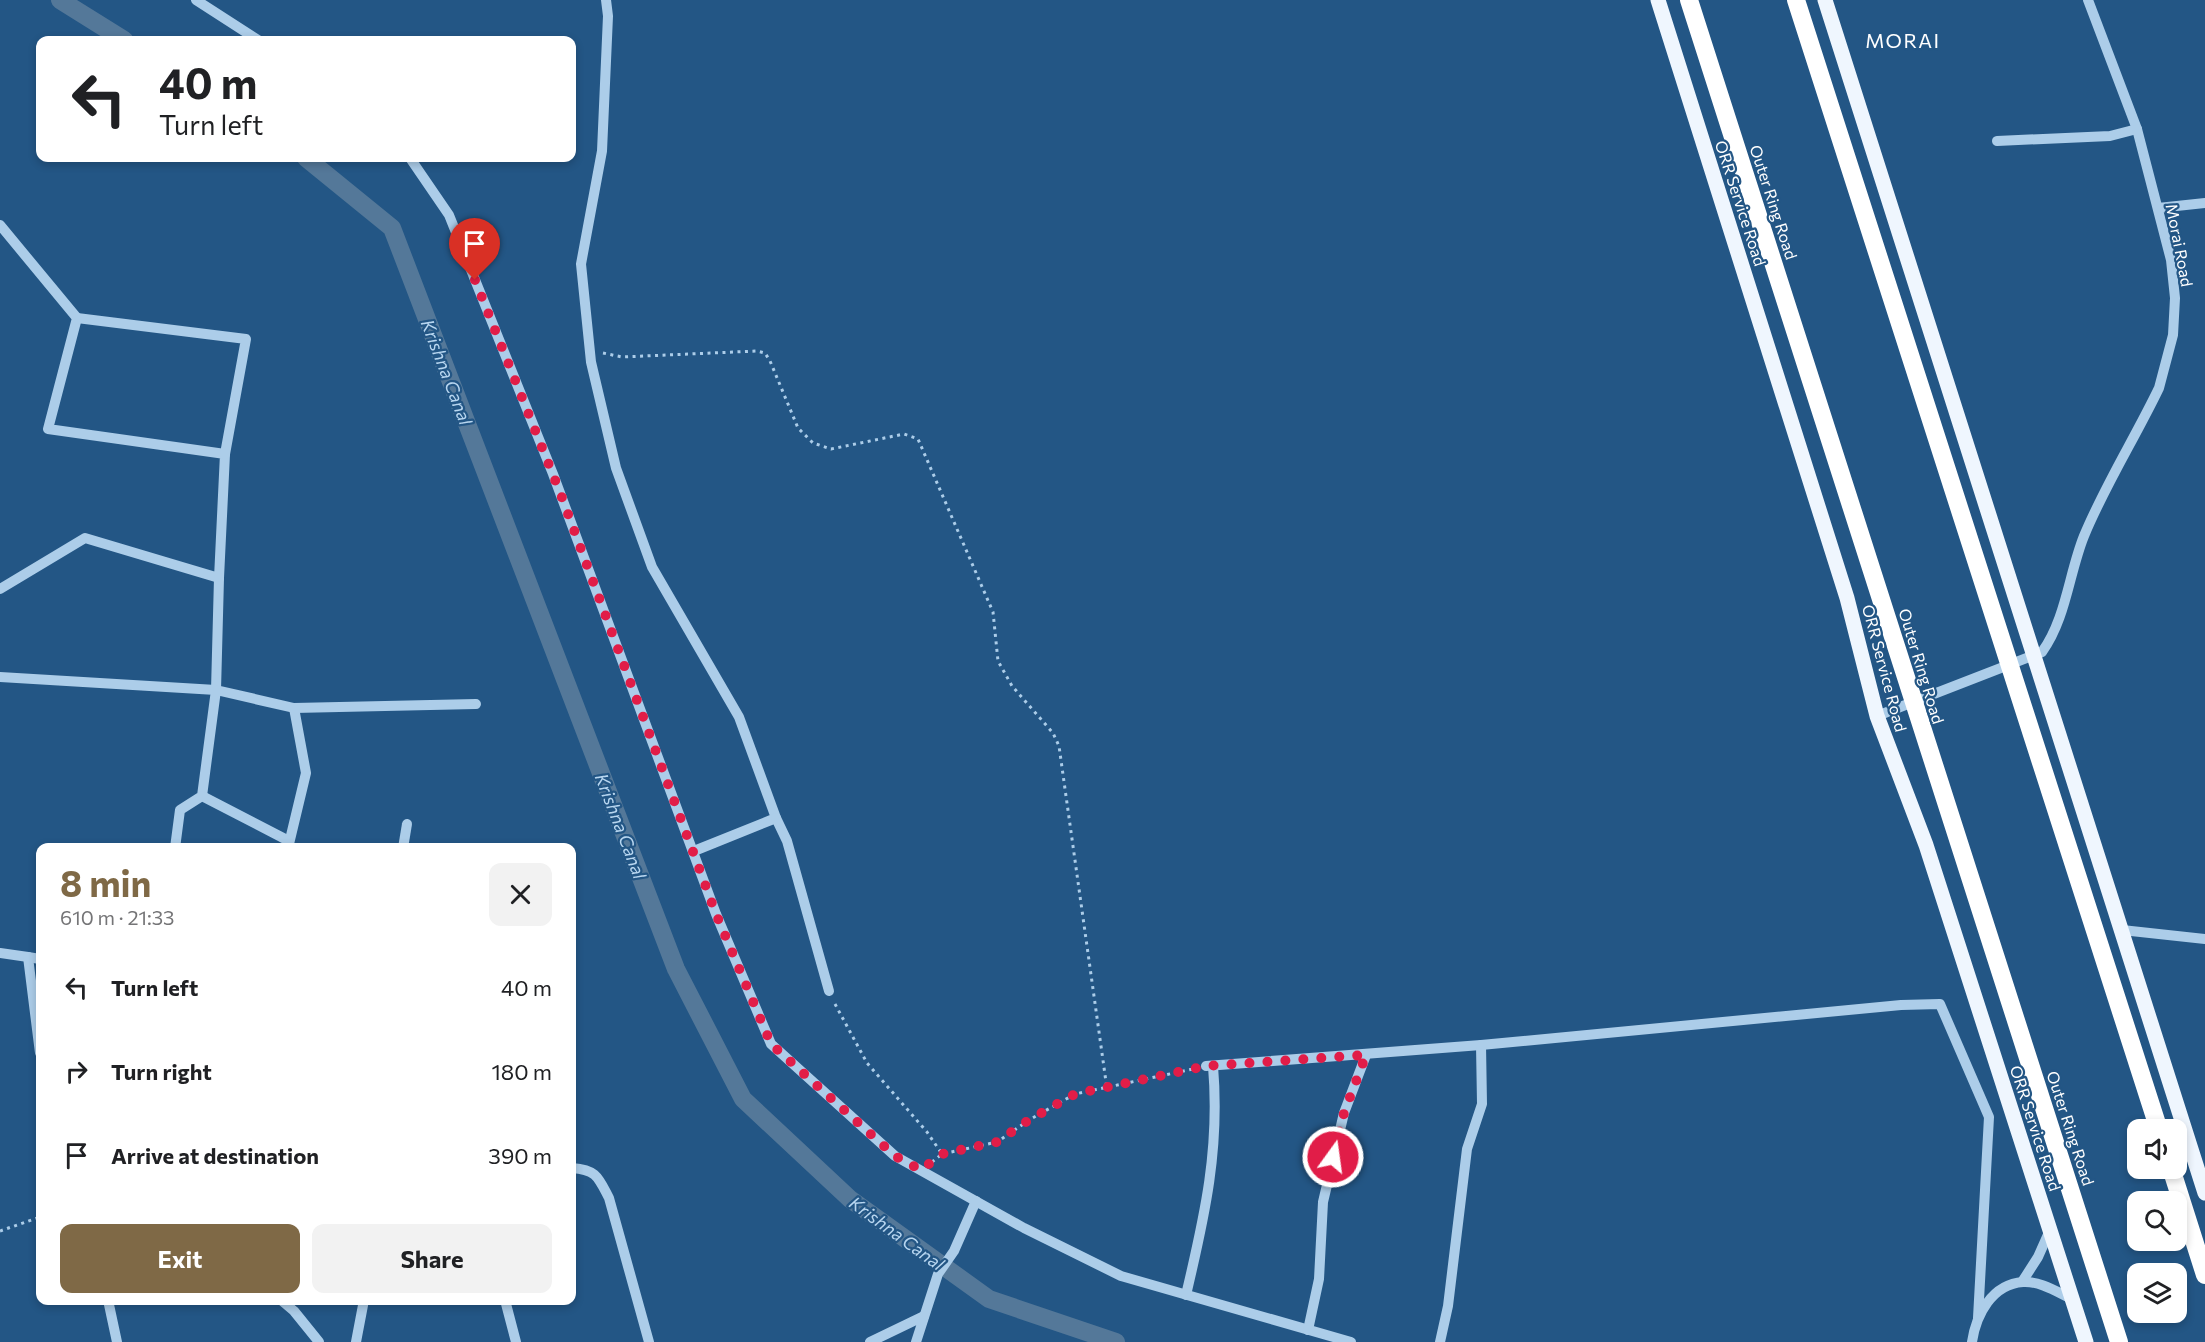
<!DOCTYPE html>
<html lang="en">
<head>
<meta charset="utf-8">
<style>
	:root { --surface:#fff; --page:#f2f2f2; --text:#202124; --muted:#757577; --accent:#7f6946 }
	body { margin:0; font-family:Commissioner,sans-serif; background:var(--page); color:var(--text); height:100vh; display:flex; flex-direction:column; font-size:22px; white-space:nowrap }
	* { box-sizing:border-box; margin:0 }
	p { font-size:20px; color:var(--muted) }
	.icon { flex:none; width:33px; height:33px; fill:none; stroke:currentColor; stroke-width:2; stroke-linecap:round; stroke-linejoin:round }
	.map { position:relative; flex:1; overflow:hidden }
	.side { position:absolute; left:36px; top:843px; width:540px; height:462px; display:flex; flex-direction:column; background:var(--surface); border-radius:12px; box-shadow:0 3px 9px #0003 }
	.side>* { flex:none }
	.top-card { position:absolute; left:36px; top:36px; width:540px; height:126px; border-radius:12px; box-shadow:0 3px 9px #0003; background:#fff; color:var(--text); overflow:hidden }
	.buttons { position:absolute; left:2127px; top:1119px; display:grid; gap:12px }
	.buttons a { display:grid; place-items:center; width:60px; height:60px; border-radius:12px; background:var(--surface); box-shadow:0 3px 9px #0003; font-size:30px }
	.pin { position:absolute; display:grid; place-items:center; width:51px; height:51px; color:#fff; margin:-62px -26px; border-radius:50% 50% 50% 0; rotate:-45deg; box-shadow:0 0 6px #0007 }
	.pin .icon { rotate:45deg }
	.me { position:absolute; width:66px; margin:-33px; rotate:14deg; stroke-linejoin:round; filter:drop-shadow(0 0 4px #0008) }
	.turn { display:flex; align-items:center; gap:21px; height:126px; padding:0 24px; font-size:27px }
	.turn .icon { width:78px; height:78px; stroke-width:2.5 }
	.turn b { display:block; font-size:42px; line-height:51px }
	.round { display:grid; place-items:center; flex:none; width:63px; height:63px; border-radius:12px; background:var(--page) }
	.head { display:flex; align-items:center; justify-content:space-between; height:102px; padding:0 24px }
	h1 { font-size:36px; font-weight:700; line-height:45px; color:var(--accent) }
	.primary-button { display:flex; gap:12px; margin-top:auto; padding:12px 24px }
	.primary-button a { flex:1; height:69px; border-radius:12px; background:var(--accent); color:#fff; font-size:24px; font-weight:700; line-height:69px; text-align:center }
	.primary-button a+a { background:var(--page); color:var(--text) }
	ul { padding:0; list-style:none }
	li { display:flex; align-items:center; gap:18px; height:84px; padding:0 24px }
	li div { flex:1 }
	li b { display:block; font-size:22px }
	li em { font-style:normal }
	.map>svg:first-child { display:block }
</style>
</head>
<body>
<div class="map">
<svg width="2205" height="1342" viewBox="0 0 2205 1342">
	<rect width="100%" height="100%" fill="#235685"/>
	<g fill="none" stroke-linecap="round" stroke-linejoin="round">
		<g stroke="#547899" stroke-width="18">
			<polyline points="60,0 124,40"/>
			<polyline points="306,158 392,228 676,969 743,1099 850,1199 989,1299 1116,1342"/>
		</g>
		<g stroke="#accde9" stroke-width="3" stroke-dasharray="3 4.5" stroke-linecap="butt">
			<polyline points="603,353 622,357 757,351 765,353 770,361 798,428 813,443 831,449 904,434 918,439 993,612 998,661 1012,686 1053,733 1059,746 1107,1089"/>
			<polyline points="835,1004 867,1063 927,1132 942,1154"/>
			<polyline points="932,1162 942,1154 997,1142 1029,1120 1075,1094 1193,1069"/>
			<polyline points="0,1231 40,1217"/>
		</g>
		<g stroke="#accde9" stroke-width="10">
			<polyline points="196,0 258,40"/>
			<polyline points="606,0 608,16 602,151 581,264 591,362 616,468 652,567 739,717 776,818 694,851"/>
			<polyline points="1997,141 2110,136 2137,129"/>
			<polyline points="410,158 449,215 553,474 716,914 771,1044 895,1156 1024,1228 1121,1276 1351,1342"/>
			<polyline points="2158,208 2205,203"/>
			<polyline points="0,225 77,318 48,429 225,454 219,578 85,538 0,589"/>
			<polyline points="77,318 246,339 225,454"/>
			<polyline points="219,578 216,690 294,708 476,704"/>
			<polyline points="0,677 216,690 202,796 180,810 175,848"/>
			<path d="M 1877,716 L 2042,652 C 2066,619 2069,573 2084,536 C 2105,485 2135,438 2159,388 L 2173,335 L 2175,298 L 2171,260 L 2137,129 L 2088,0"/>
			<polyline points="202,796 289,841"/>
			<polyline points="776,818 787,841 829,991"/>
			<polyline points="288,848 306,773 294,708"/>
			<polyline points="403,848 407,824"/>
			<polyline points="2122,930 2205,939"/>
			<polyline points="0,953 28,957 40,1053"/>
			<polyline points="28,957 40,959"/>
			<polyline points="1206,1066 1481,1045 1901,1005 1940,1004 1989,1117 1978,1318"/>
			<path d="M 572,1168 C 597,1170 598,1177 609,1198 L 649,1342"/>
			<polyline points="2022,1282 2038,1257 2050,1230"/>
			<path d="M 1186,1295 C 1205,1215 1220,1148 1213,1066"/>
			<polyline points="108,1300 117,1342"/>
			<polyline points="281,1300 294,1311 319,1342"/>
			<polyline points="505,1300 516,1342"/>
			<polyline points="1308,1330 1319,1279 1323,1202 1344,1113 1366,1055"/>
			<polyline points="356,1342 364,1300"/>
			<polyline points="870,1342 924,1316"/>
			<polyline points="916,1342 938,1274 954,1251 976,1201"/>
			<polyline points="1440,1342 1448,1306 1467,1149 1482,1104 1481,1045"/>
			<path d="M 1972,1342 C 1976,1315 1992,1284 2023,1282 C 2040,1281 2057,1292 2072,1299"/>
		</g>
		<g stroke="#eff6fe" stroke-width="15">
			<polyline points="1658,0 1847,598 1877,716 1926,845 2086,1342"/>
			<polyline points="1825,0 2205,1193"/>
		</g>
		<g stroke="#fff" stroke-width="18">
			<polyline points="1689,0 2119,1342"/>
			<polyline points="1796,0 2159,1130"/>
			<polyline points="2171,1168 2205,1275"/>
		</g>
	</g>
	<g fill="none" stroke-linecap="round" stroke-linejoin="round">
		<polyline stroke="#e11d48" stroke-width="10" stroke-dasharray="0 18" points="475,280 561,495 716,914 771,1044 895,1156 921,1170 942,1154 997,1142 1029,1120 1075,1094 1206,1066 1366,1055 1344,1113 1333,1157"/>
	</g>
	<g text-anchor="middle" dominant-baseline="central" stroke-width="4.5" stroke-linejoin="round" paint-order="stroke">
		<g font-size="16" fill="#fff" stroke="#235685">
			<text transform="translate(1774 202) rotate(72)">Outer Ring Road</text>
			<text transform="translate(1741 203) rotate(72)">ORR Service Road</text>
			<text transform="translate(2180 245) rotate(79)">Morai Road</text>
			<text transform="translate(1922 666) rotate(73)">Outer Ring Road</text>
			<text transform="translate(1885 668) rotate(75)">ORR Service Road</text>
			<text transform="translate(2036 1128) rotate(72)">ORR Service Road</text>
			<text transform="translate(2071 1128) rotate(72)">Outer Ring Road</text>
		</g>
		<g font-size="18" font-style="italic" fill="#b8d6f0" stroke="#235685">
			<text transform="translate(447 372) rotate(69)">Krishna Canal</text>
			<text transform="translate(621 826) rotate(69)">Krishna Canal</text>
			<text transform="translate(897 1233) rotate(36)">Krishna Canal</text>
		</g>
		<g font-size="20" letter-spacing="1.5" fill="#fff" stroke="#235685">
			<text x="1903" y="40">MORAI</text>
		</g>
	</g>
</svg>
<div class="buttons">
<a><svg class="icon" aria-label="sound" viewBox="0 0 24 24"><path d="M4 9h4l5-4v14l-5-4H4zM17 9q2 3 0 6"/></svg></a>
<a><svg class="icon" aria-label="search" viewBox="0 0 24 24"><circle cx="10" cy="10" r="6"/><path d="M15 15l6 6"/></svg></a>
<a><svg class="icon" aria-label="layers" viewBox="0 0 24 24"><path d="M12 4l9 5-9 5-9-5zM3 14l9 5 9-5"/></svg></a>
</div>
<div class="pin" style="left:475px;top:280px;background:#d93025"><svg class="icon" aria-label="arrive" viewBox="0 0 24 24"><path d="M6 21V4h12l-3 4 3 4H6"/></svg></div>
<svg class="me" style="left:1333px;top:1157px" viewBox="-20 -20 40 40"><circle r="17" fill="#e11d48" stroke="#fff" stroke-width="3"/><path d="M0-11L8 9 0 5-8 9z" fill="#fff"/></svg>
<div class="top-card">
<div class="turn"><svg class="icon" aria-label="left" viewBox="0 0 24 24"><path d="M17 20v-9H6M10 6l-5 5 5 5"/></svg><div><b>40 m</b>Turn left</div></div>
</div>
<section class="side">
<div class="head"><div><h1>8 min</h1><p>610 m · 21:33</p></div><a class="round"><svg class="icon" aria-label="close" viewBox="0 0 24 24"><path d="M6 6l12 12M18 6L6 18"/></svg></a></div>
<ul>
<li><svg class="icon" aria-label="left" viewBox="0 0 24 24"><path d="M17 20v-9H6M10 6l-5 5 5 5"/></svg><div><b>Turn left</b></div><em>40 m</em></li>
<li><svg class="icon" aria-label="right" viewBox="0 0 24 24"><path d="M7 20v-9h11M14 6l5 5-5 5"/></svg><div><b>Turn right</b></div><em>180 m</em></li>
<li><svg class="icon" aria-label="arrive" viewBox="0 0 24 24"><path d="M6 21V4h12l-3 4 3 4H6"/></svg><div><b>Arrive at destination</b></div><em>390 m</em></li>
</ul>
<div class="primary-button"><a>Exit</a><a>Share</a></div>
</section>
</div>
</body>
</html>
